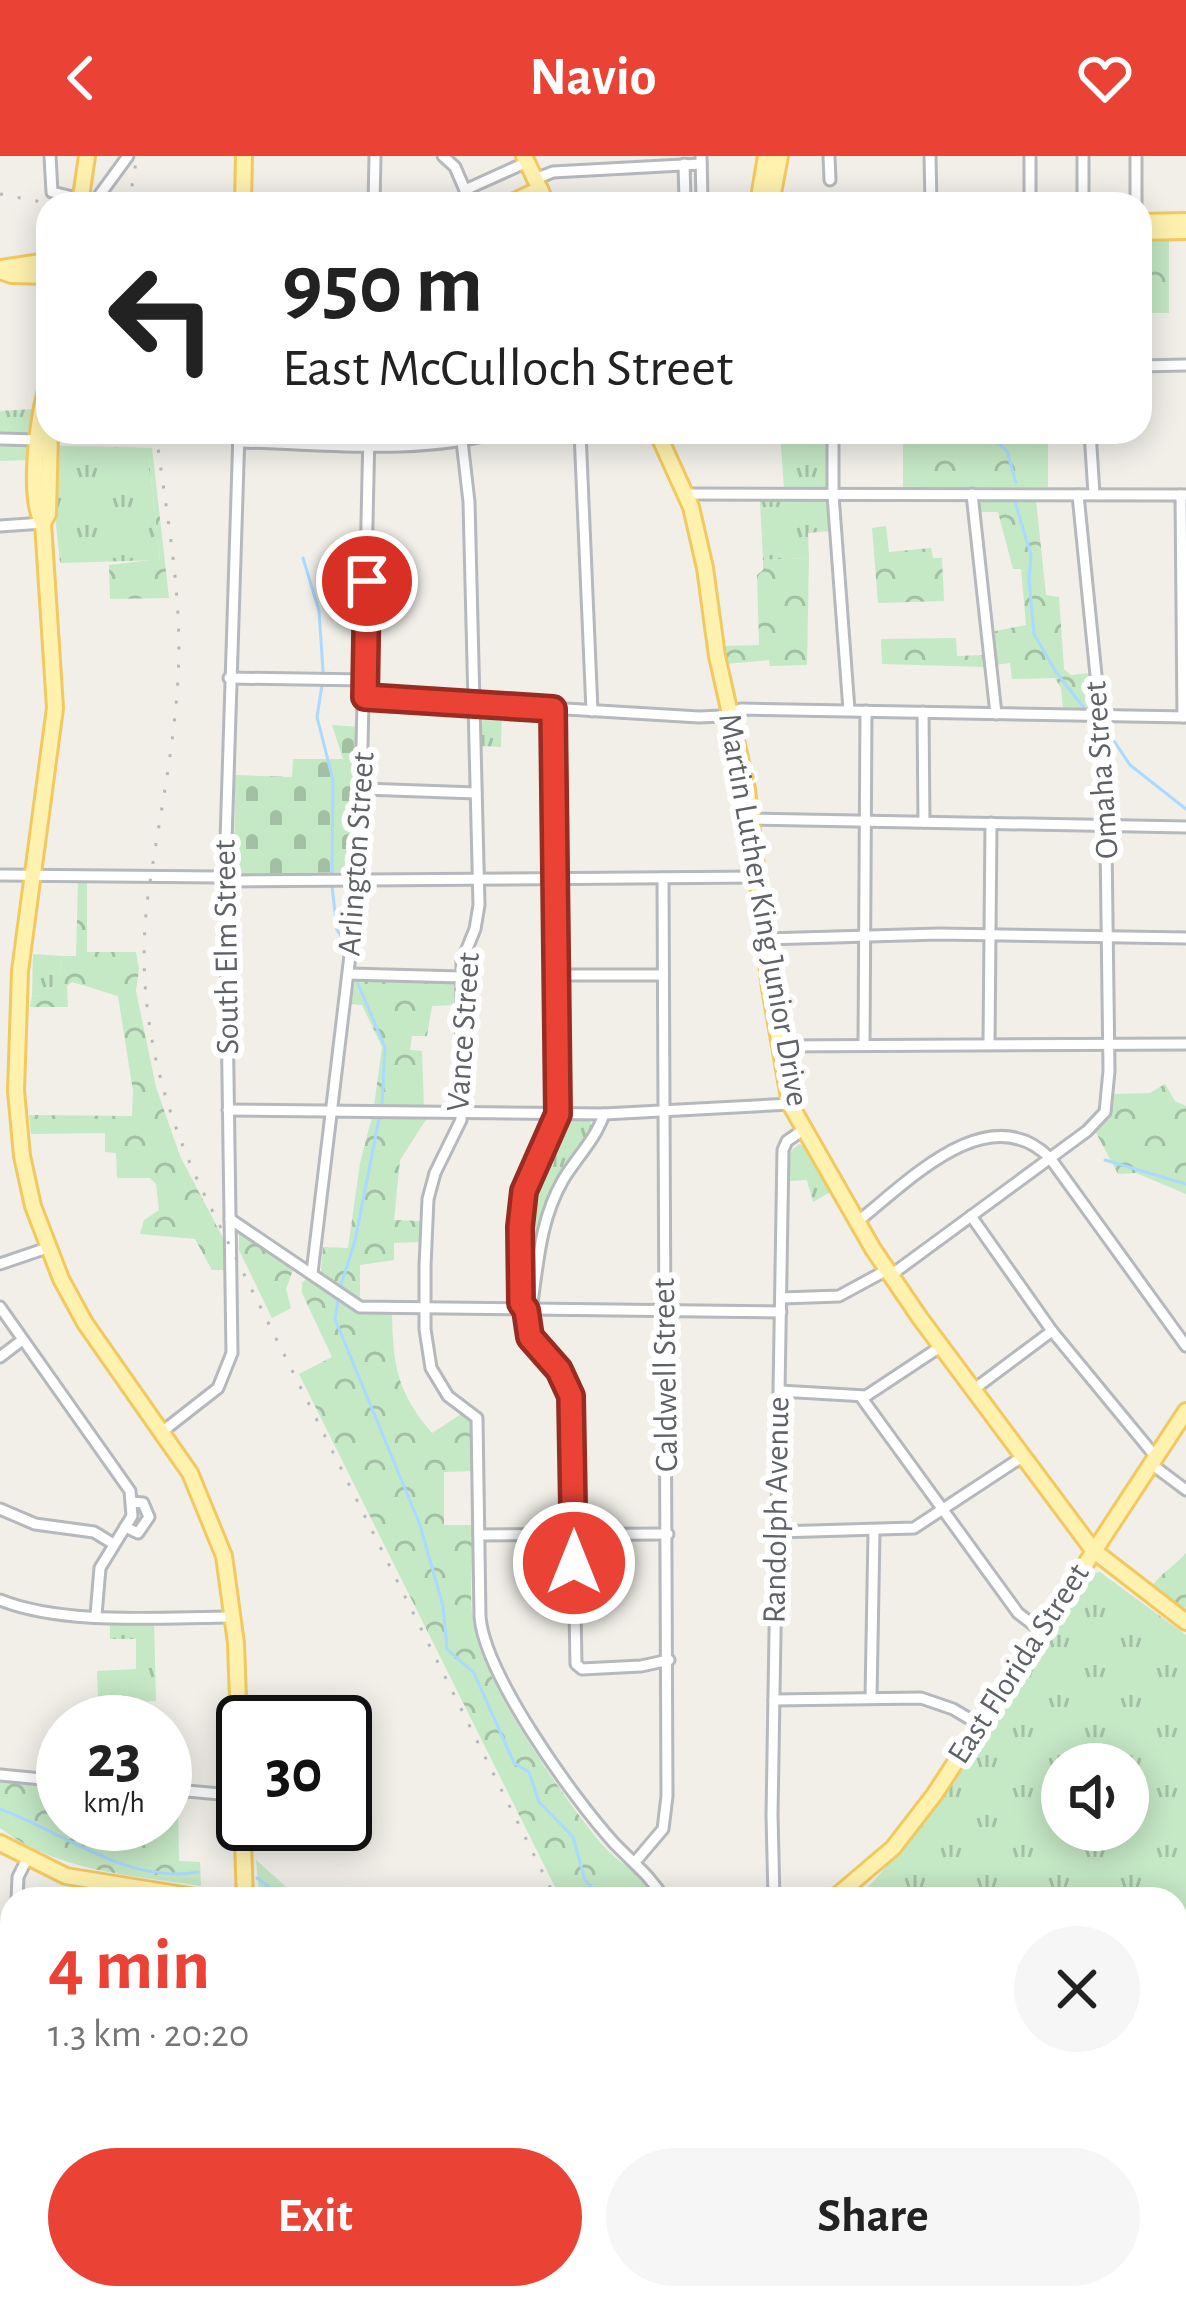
<!DOCTYPE html>
<html lang="en">
<head>
<meta charset="utf-8">
<style>
	:root { --surface:#fff; --page:#f6f6f6; --text:#222; --muted:#767676; --accent:#ea4335 }
	body { margin:0; font-family:"Alegreya Sans",sans-serif; background:var(--page); color:var(--text); height:100vh; display:flex; flex-direction:column; font-size:45px; white-space:nowrap }
	* { box-sizing:border-box; margin:0 }
	p { font-size:39px; color:var(--muted) }
	.icon { flex:none; width:66px; height:66px; fill:none; stroke:currentColor; stroke-width:2; stroke-linecap:round; stroke-linejoin:round }
	.map { position:relative; flex:1; overflow:hidden }
	.side { position:absolute; left:0px; top:1731px; width:1188px; height:423px; display:flex; flex-direction:column; background:var(--surface); border-radius:36px 36px 0 0; box-shadow:0 6px 30px #0003 }
	.side>* { flex:none }
	.hud { position:absolute; left:36px; top:36px; width:1116px; height:252px; border-radius:36px; box-shadow:0 6px 30px #0003; background:#fff; color:var(--text); overflow:hidden }
	.controls { position:absolute; left:1041px; top:1587px; display:grid; gap:24px }
	.controls a { display:grid; place-items:center; width:108px; height:108px; border-radius:50%; background:var(--surface); box-shadow:0 6px 30px #0003; font-size:60px }
	.speed { position:absolute; left:36px; top:1539px; display:flex; gap:24px; font-size:60px; font-weight:700; text-align:center }
	.speed>* { display:grid; place-content:center; width:156px; height:156px; border-radius:50%; background:var(--surface); box-shadow:0 6px 30px #0003; line-height:1 }
	.speed small { font-size:30px; font-weight:400 }
	.speed .limit { border:6px solid #111; border-radius:18px; background:#fff; color:#111 }
	.pin { position:absolute; display:grid; place-items:center; width:102px; height:102px; color:#fff; margin:-51px; border:6px solid #fff; border-radius:50%; box-shadow:0 3px 12px #0007 }
	.me { position:absolute; width:132px; margin:-66px; rotate:0deg; stroke-linejoin:round; filter:drop-shadow(0 0 9px #0008) }
	.turn { display:flex; align-items:center; gap:42px; height:252px; padding:0 48px; font-size:54px }
	.turn .icon { width:156px; height:156px; stroke-width:2.5 }
	.turn b { display:block; font-size:84px; line-height:102px }
	.round { display:grid; place-items:center; flex:none; width:126px; height:126px; border-radius:63px; background:var(--page) }
	.summary { display:flex; align-items:center; justify-content:space-between; height:204px; padding:0 48px }
	h1 { font-size:72px; font-weight:600; line-height:90px; color:var(--accent) }
	.primary-button { display:flex; gap:24px; margin-top:auto; padding:24px 48px }
	.primary-button a { flex:1; height:138px; border-radius:72px; background:var(--accent); color:#fff; font-size:48px; font-weight:600; line-height:138px; text-align:center }
	.primary-button a+a { background:var(--page); color:var(--text) }
	header { display:flex; justify-content:space-between; align-items:center; height:156px; padding:0 48px; background:var(--accent); color:#fff; font-size:54px; font-weight:600 }
	.map>svg:first-child { display:block }
</style>
</head>
<body>
<header><svg class="icon" aria-label="back" viewBox="0 0 24 24"><path d="M15 5l-7 7 7 7"/></svg>Navio<svg class="icon" aria-label="heart" viewBox="0 0 24 24"><path d="M12 20l-8-8c-3-5 5-10 8-4 3-6 11-1 8 4z"/></svg></header>
<div class="map">
<svg width="1186" height="2153" viewBox="0 0 1186 2153">
	<defs>
		<pattern id="grass-tufts" width="24" height="20" patternUnits="userSpaceOnUse" patternTransform="scale(3)"><rect width="24" height="20" fill="#c5e8c5"/><path d="M3 7l-1-3M5 7V3M7 7l1-3M15 17l-1-3M17 17v-4M19 17l1-3" fill="none" stroke="#a3c0a4"/></pattern>
		<pattern id="forest-crowns" width="20" height="18" patternUnits="userSpaceOnUse" patternTransform="scale(3)"><rect width="20" height="18" fill="#c5e8c5"/><path d="M2 6a3 3 0 1 1 6 0M12 15a3 3 0 1 1 6 0" fill="none" stroke="#a3c0a4"/></pattern>
		<pattern id="cemetery-stones" width="16" height="16" patternUnits="userSpaceOnUse" patternTransform="scale(3)"><rect width="16" height="16" fill="#c5e8c5"/><path d="M2 7V4a2 2 0 0 1 4 0v3zM10 15v-3a2 2 0 0 1 4 0v3z" fill="#a3c0a4"/></pattern>
	</defs>
	<rect width="100%" height="100%" fill="#f1efe8"/>
	<g fill="url(#grass-tufts)" fill-rule="evenodd">
		<polygon points="1145,83 1169,83 1169,108 1146,108"/>
		<polygon points="34,253 29,304 0,305 0,255"/>
		<polygon points="766,276 827,276 827,331 784,332 780,277"/>
		<polygon points="58,290 123,291 123,302 149,302 160,404 60,407 54,349"/>
		<polygon points="760,345 828,345 831,375 808,377 809,402 763,404"/>
		<polygon points="483,548 502,549 501,591 481,590"/>
		<polygon points="33,798 63,800 57,827 42,839 32,840"/>
		<path d="M 566,963 L 589,963 L 593,971 L 564,1013 L 546,1046 L 526,1146 C 525,1081 521,1016 566,963 Z"/>
		<polygon points="799,988 806,991 832,1035 813,1046 807,1024 789,1025 790,996"/>
		<path d="M 1100,1416 L 1186,1479 L 1186,2153 L 953,2142 L 1176,2142 L 1176,1743 L 852,1743 L 870,1729 L 924,1668 L 1090,1418 ZM 1062,1608 L 1128,1608 L 1128,1674 L 1062,1674 Z"/>
		<polygon points="110,1465 154,1466 156,1545 141,1546 142,1566 99,1566 97,1515 136,1513 136,1483 110,1483"/>
	</g>
	<g fill="url(#forest-crowns)">
		<rect x="1146" y="108" width="23" height="49"/>
		<polygon points="937,276 1048,276 1048,331 903,331 903,285"/>
		<polygon points="123,291 152,292 169,442 110,443 109,409 160,403 149,302 122,302"/>
		<polygon points="976,344 1036,344 1046,439 1059,441 1064,513 1071,519 1090,517 1092,553 1063,553 1061,532 1055,522 1012,523 1010,507 995,509 991,476 1026,469 1021,413 1013,413 998,356 978,356"/>
		<polygon points="886,370 889,396 931,392 933,402 942,402 944,445 878,447 872,372"/>
		<polygon points="809,402 807,509 770,510 769,504 726,508 722,490 759,489 757,419 763,414 763,404"/>
		<polygon points="956,482 957,500 985,499 986,511 882,508 881,483"/>
		<polygon points="87,725 87,796 136,796 139,813 136,835 156,931 180,1000 223,1082 224,1114 212,1114 195,1083 140,1078 144,1064 159,1054 156,1028 150,1022 117,1022 116,997 105,996 105,977 31,978 29,959 132,960 133,935 118,840 72,826 67,830 68,851 30,851 32,840 42,839 57,827 63,800 76,800 78,726"/>
		<polygon points="355,824 455,827 455,849 432,850 427,880 412,880 410,894 422,895 424,951 374,950 382,891 362,849 351,848"/>
		<polygon points="1165,928 1175,945 1186,950 1186,1038 1136,1017 1118,1018 1095,975 1109,963 1114,938 1150,937"/>
		<polygon points="372,961 427,962 400,1004 394,1064 420,1065 420,1086 394,1087 394,1104 360,1109 360,1143 321,1116 323,1091 348,1092 360,1007"/>
		<polygon points="239,1073 294,1111 286,1133 291,1152 272,1162 239,1094"/>
		<path d="M 308,1121 L 362,1157 L 392,1157 C 393,1210 397,1236 432,1277 L 463,1257 L 473,1266 L 473,1315 L 444,1316 L 444,1369 L 473,1369 C 473,1405 467,1446 476,1480 C 488,1532 564,1643 600,1686 C 618,1709 641,1714 659,1743 L 561,1743 L 299,1218 L 332,1201 L 302,1137 L 302,1127 Z"/>
		<path d="M 1186,1397 L 1186,1451 L 1185,1453 L 1152,1430 C 1162,1416 1175,1410 1186,1397 Z"/>
		<path d="M 0,1624 L 63,1630 L 63,1668 L 165,1668 L 165,1639 L 178,1640 L 179,1705 L 200,1706 L 201,1730 C 131,1719 58,1716 0,1672 Z"/>
		<polygon points="256,1704 300,1743 259,1738"/>
		<polygon points="1176,2121 1186,2121 1186,2153 938,2153 938,2142 1176,2142"/>
	</g>
	<polygon fill="url(#cemetery-stones)" points="332,569 360,571 355,716 234,718 235,619 292,621 293,603 343,603"/>
	<g fill="none" stroke-linecap="round" stroke-linejoin="round">
		<g stroke="#aadaff" stroke-width="3">
			<polyline points="993,276 997,286 1007,295 1016,327"/>
			<polyline points="1015,346 1031,399 1029,423 1034,478 1056,516 1084,552"/>
			<polyline points="303,402 319,455 323,515"/>
			<polyline points="322,529 317,561 333,624 332,716"/>
			<polyline points="1112,582 1130,609 1186,653"/>
			<polyline points="332,730 337,774 344,784"/>
			<polyline points="358,828 385,891 382,949"/>
			<polyline points="1105,1004 1186,1028"/>
			<polyline points="341,1129 355,1085 379,963"/>
			<polyline points="338,1145 335,1163 420,1369 443,1450 447,1493 474,1517 514,1607 529,1616 539,1646 573,1681 585,1724 602,1743"/>
			<path d="M 0,1653 C 63,1676 128,1729 198,1716"/>
			<polyline points="257,1722 286,1743"/>
			<polyline points="1176,2081 1186,2082"/>
		</g>
		<g stroke="#b5b8bc" stroke-width="15">
			<g id="minor">
				<polyline points="50,0 52,36 81,43"/>
				<polyline points="443,0 455,11 471,48"/>
				<polyline points="829,0 830,24"/>
				<polyline points="930,0 931,48"/>
				<polyline points="1083,0 1083,48"/>
				<polyline points="1136,0 1136,48"/>
				<polyline points="684,8 685,44 702,43 701,0"/>
				<polyline points="535,23 553,16 701,8"/>
				<polyline points="465,34 527,6"/>
				<polyline points="93,48 128,0"/>
				<polyline points="374,48 375,0"/>
				<polyline points="1030,48 1030,0"/>
				<polyline points="1140,210 1186,209"/>
				<polyline points="580,276 592,555"/>
				<polyline points="833,276 833,339 849,554"/>
				<polyline points="1090,276 1094,338"/>
				<polyline points="0,283 38,284"/>
				<path d="M 462,285 L 469,346 L 479,749 L 475,773 L 462,805 L 461,964 L 435,1017 L 428,1043 L 425,1110 L 425,1173 L 431,1212 L 448,1240 L 477,1262 L 480,1461 C 485,1519 573,1642 614,1687 C 632,1706 651,1720 664,1743"/>
				<path d="M 238,286 C 323,287 416,300 498,276"/>
				<polyline points="686,338 1186,339"/>
				<polyline points="972,338 996,558"/>
				<polyline points="1181,339 1183,561"/>
				<polyline points="0,370 43,367"/>
				<polyline points="229,522 366,524"/>
				<polyline points="365,541 699,561 722,560 741,553 1186,561"/>
				<path d="M 553,553 L 558,958 L 524,1035 L 520,1071 L 521,1147 C 529,1159 525,1172 531,1184 C 543,1207 561,1210 571,1240 L 576,1508 L 582,1513 L 641,1510 L 669,1504"/>
				<polyline points="923,556 924,666"/>
				<polyline points="363,633 476,637"/>
				<polyline points="752,663 1186,671"/>
				<polyline points="0,719 218,721 232,725 759,721"/>
				<polyline points="765,783 939,778 1186,782"/>
				<polyline points="349,818 461,821"/>
				<polyline points="557,819 663,819"/>
				<polyline points="989,887 991,667"/>
				<polyline points="864,889 866,555"/>
				<polyline points="778,890 1186,888"/>
				<polyline points="228,954 604,958 790,948"/>
				<polyline points="971,1060 1052,1175 1155,1300"/>
				<polyline points="230,1063 360,1151 781,1156"/>
				<path d="M 857,1066 C 907,1027 988,940 1050,1002 L 1186,1190"/>
				<polyline points="0,1108 47,1092"/>
				<polyline points="312,1117 359,724 369,276"/>
				<polyline points="891,1119 1087,975 1105,956 1109,915 1105,609 1078,339"/>
				<polyline points="782,1142 839,1140 887,1114"/>
				<polyline points="0,1151 130,1335 132,1360 100,1412 96,1459"/>
				<path d="M 527,1153 L 532,1147 C 538,1104 541,1062 563,1024 C 576,1002 596,983 604,958"/>
				<polyline points="0,1201 21,1185"/>
				<polyline points="973,1234 1052,1175"/>
				<polyline points="780,1235 866,1240 940,1191"/>
				<polyline points="861,1241 1018,1457 1040,1474"/>
				<polyline points="163,1275 218,1232 232,1197 225,716 239,276"/>
				<polyline points="1150,1307 1186,1334"/>
				<polyline points="0,1353 35,1368 94,1376 112,1387"/>
				<polyline points="125,1371 138,1377 149,1361 143,1347 132,1346"/>
				<polyline points="777,1376 914,1372 1022,1301"/>
				<polyline points="479,1379 668,1378"/>
				<path d="M 0,1444 C 65,1470 163,1461 234,1461"/>
				<polyline points="871,1542 874,1376"/>
				<polyline points="774,1544 921,1542 953,1553 980,1569"/>
				<polyline points="0,1619 63,1625"/>
				<polyline points="165,1633 242,1640"/>
				<polyline points="635,1706 663,1673 667,1640 663,722"/>
				<polyline points="17,1743 18,1721 27,1703"/>
				<polyline points="774,1743 772,1659 783,994 787,985 803,974"/>
				<polyline points="0,1827 12,1828"/>
				<polyline points="0,1927 12,1928"/>
				<polyline points="0,2025 12,2027"/>
				<polyline points="0,2125 12,2126"/>
				<polyline points="22,2142 22,2153"/>
				<polyline points="191,2142 254,2147"/>
				<polyline points="480,2142 480,2153"/>
				<polyline points="817,2153 818,2142"/>
			</g>
		</g>
		<g stroke="#f2c960" stroke-width="20">
			<g id="major">
				<polyline points="524,0 547,48"/>
				<polyline points="80,48 87,0"/>
				<polyline points="243,48 244,0"/>
				<polyline points="508,48 540,33"/>
				<polyline points="758,48 766,0"/>
				<polyline points="771,48 780,0"/>
				<polyline points="1140,66 1186,65"/>
				<polyline points="1140,76 1186,75"/>
				<polyline points="0,112 48,105"/>
				<polyline points="0,115 12,119 48,120"/>
				<path d="M 48,228 C 38,256 27,342 43,367 L 55,552 L 20,815 L 16,935 L 22,1000 L 33,1050 L 61,1123 L 85,1167 L 190,1317 L 224,1400 L 236,1487 L 245,1743"/>
				<polyline points="657,276 691,351 705,412 717,500 747,633 770,832 790,948 873,1093 920,1162 1093,1394 1186,1466"/>
				<polyline points="43,367 48,358 50,276"/>
				<polyline points="0,1687 66,1720 208,1743"/>
				<polyline points="833,1743 893,1692 934,1639 1186,1255"/>
				<polyline points="254,2142 254,2153"/>
			</g>
		</g>
		<use href="#minor" stroke="#fff" stroke-width="9"/>
		<use href="#major" stroke="#fff2af" stroke-width="14"/>
		<g stroke="#b6b7b8" stroke-width="3" stroke-dasharray="3 15" stroke-linecap="butt">
			<polyline points="0,38 52,48"/>
			<polyline points="129,48 137,0"/>
			<path d="M 156,276 C 166,357 183,440 178,522 C 174,595 158,668 148,740 C 134,847 159,946 206,1042 L 556,1743"/>
			<polyline points="638,2142 640,2153"/>
		</g>
	</g>
	<g fill="none" stroke-linecap="round" stroke-linejoin="round">
		<g stroke="#982c22" stroke-width="30">
			<polyline id="route" points="367,425 365,541 553,553 558,958 524,1035 520,1071 521,1147 526,1154 530,1181 559,1214 571,1240 574,1407"/>
		</g>
		<use href="#route" stroke="#ea4335" stroke-width="21"/>
	</g>
	<g text-anchor="middle" dominant-baseline="central" stroke-width="12" stroke-linejoin="round" paint-order="stroke">
		<g font-size="33" fill="#5f6368" stroke="#fff">
			<text transform="translate(1102 614) rotate(-94)">Omaha Street</text>
			<text transform="translate(357 698) rotate(-86)">Arlington Street</text>
			<text transform="translate(763 754) rotate(80)">Martin Luther King Junior Drive</text>
			<text transform="translate(227 791) rotate(-91)">South Elm Street</text>
			<text transform="translate(464 876) rotate(-86)">Vance Street</text>
			<text transform="translate(666 1219) rotate(-91)">Caldwell Street</text>
			<text transform="translate(777 1354) rotate(-89)">Randolph Avenue</text>
			<text transform="translate(1019 1508) rotate(-57)">East Florida Street</text>
		</g>
	</g>
</svg>
<div class="controls">
<a><svg class="icon" aria-label="sound" viewBox="0 0 24 24"><path d="M4 9h4l5-4v14l-5-4H4zM17 9q2 3 0 6"/></svg></a>
</div>
<div class="speed"><div>23<small>km/h</small></div><div class="limit">30</div></div>
<div class="pin" style="left:367px;top:425px;background:#d93025"><svg class="icon" aria-label="arrive" viewBox="0 0 24 24"><path d="M6 21V4h12l-3 4 3 4H6"/></svg></div>
<svg class="me" style="left:574px;top:1407px" viewBox="-20 -20 40 40"><circle r="17" fill="#ea4335" stroke="#fff" stroke-width="3"/><path d="M0-11L8 9 0 5-8 9z" fill="#fff"/></svg>
<div class="hud">
<div class="turn"><svg class="icon" aria-label="left" viewBox="0 0 24 24"><path d="M17 20v-9H6M10 6l-5 5 5 5"/></svg><div><b>950 m</b>East McCulloch Street</div></div>
</div>
<section class="side">
<div class="summary"><div><h1>4 min</h1><p>1.3 km · 20:20</p></div><a class="round"><svg class="icon" aria-label="close" viewBox="0 0 24 24"><path d="M6 6l12 12M18 6L6 18"/></svg></a></div>
<div class="primary-button"><a>Exit</a><a>Share</a></div>
</section>
</div>
</body>
</html>
